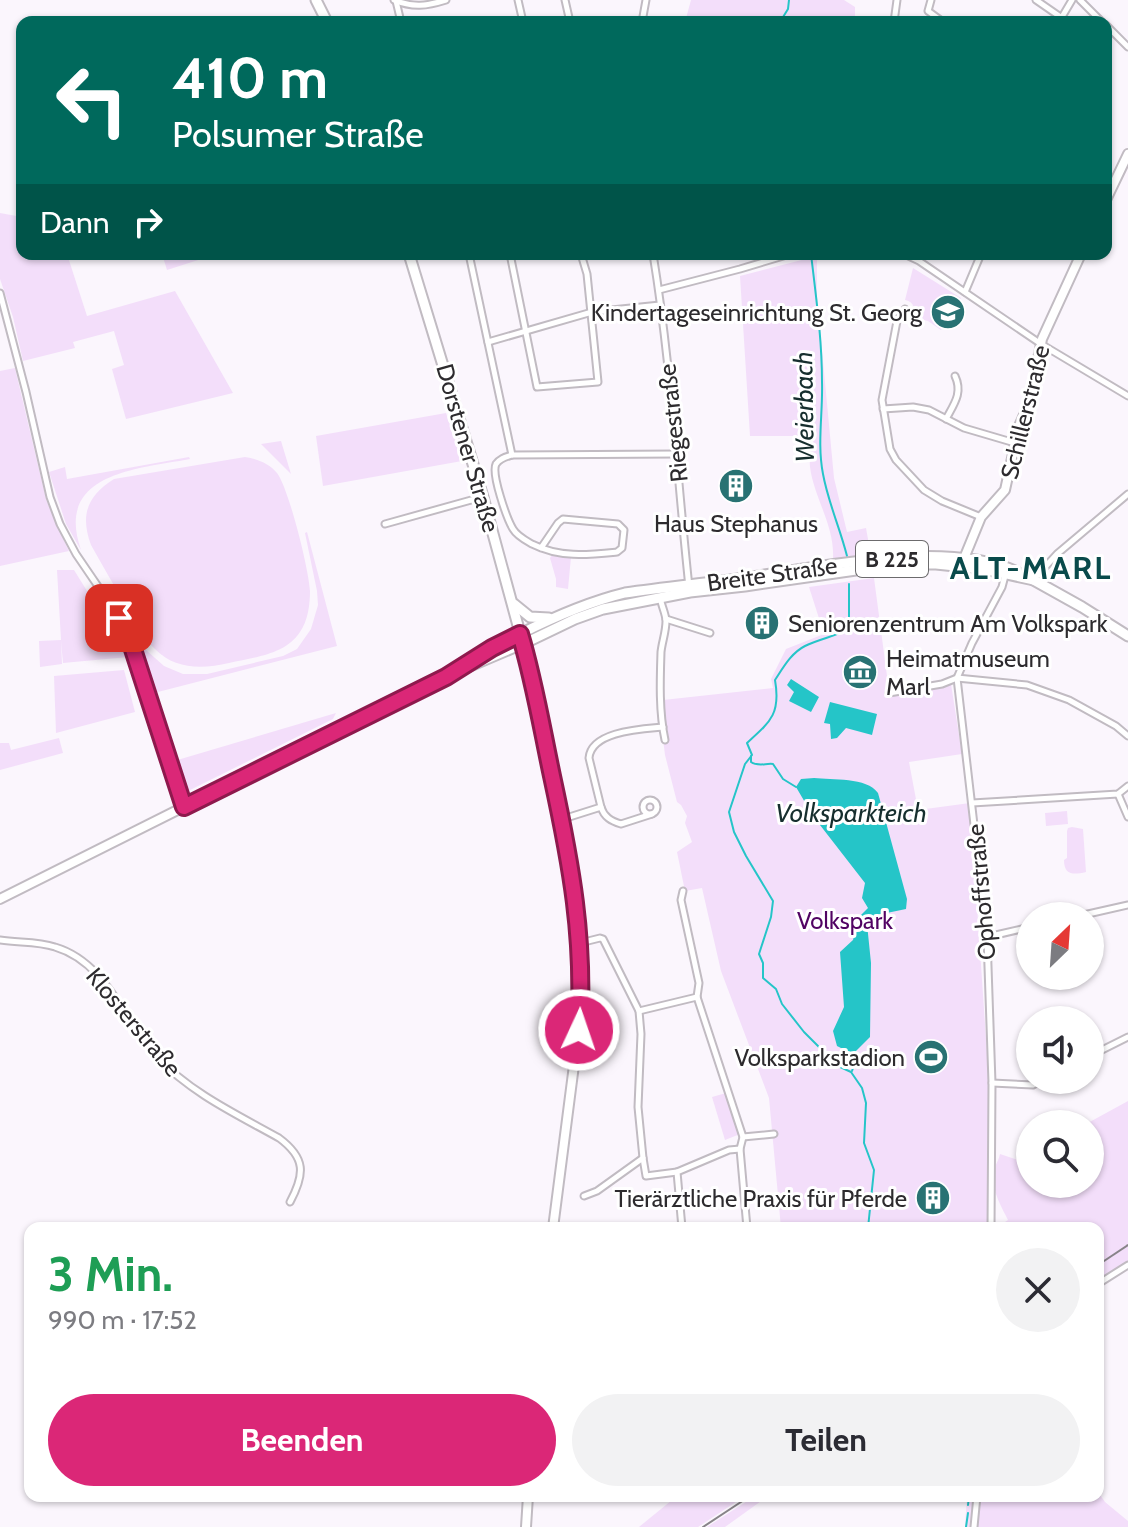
<!DOCTYPE html>
<html lang="de">
<head>
<meta charset="utf-8">
<style>
	:root { --surface:#fff; --page:#f2f2f3; --text:#2b2b33; --muted:#7c7c81; --accent:#db2777 }
	body { margin:0; font-family:Cabin,sans-serif; background:var(--page); color:var(--text); height:100vh; display:flex; flex-direction:column; font-size:30px; white-space:nowrap }
	* { box-sizing:border-box; margin:0 }
	p { font-size:26px; color:var(--muted) }
	.icon { flex:none; width:44px; height:44px; fill:none; stroke:currentColor; stroke-width:2; stroke-linecap:round; stroke-linejoin:round }
	.map { position:relative; flex:1; overflow:hidden }
	.sheet { position:absolute; left:24px; top:1222px; width:1080px; height:280px; display:flex; flex-direction:column; background:var(--surface); border-radius:16px; box-shadow:0 2px 6px #0004 }
	.sheet>* { flex:none }
	.hud { position:absolute; left:16px; top:16px; width:1096px; height:244px; border-radius:16px; box-shadow:0 2px 6px #0004; background:#00695c; color:#fff; overflow:hidden }
	.needle { width:52px; rotate:25deg }
	.buttons { position:absolute; left:1016px; top:902px; display:grid; gap:16px }
	.buttons a { display:grid; place-items:center; width:88px; height:88px; border-radius:50%; background:var(--surface); box-shadow:0 2px 6px #0004; font-size:40px }
	.pin { position:absolute; display:grid; place-items:center; width:68px; height:68px; color:#fff; margin:-34px; border-radius:16px; box-shadow:0 4px 12px #0006 }
	.me { position:absolute; width:88px; margin:-44px; rotate:3deg; stroke-linejoin:round; filter:drop-shadow(0 0 6px #0008) }
	.turn { display:flex; align-items:center; gap:28px; height:168px; padding:0 24px; font-size:36px }
	.turn .icon { width:104px; height:104px; stroke-width:2.5 }
	.turn b { display:block; font-size:56px; line-height:68px }
	.then { display:flex; align-items:center; height:76px; padding:0 24px; background:#0003; gap:16px; font-size:30px }
	.round { display:grid; place-items:center; flex:none; width:84px; height:84px; border-radius:42px; background:var(--page) }
	.overview { display:flex; align-items:center; justify-content:space-between; height:136px; padding:0 24px }
	h1 { font-size:48px; font-weight:700; line-height:60px; color:#1e9e55 }
	.primary-button { display:flex; gap:16px; margin-top:auto; padding:16px 24px }
	.primary-button a { flex:1; height:92px; border-radius:48px; background:var(--accent); color:#fff; font-size:32px; font-weight:700; line-height:92px; text-align:center }
	.primary-button a+a { background:var(--page); color:var(--text) }
	.map>svg:first-child { display:block }
</style>
</head>
<body>
<div class="map">
<svg width="1128" height="1527" viewBox="0 0 1128 1527">
	<rect width="100%" height="100%" fill="#fbf6fd"/>
	<g fill="#f3defa">
		<polygon points="691,0 844,0 855,7 855,22 685,22"/>
		<polygon points="0,213 22,217 22,254 67,254 87,316 175,291 233,393 126,419 112,369 124,365 114,331 73,342 75,348 23,361 13,317 0,279"/>
		<polygon points="162,254 217,254 167,270"/>
		<path d="M 817,256 L 817,297 L 834,478 L 847,532 L 866,528 L 871,556 L 833,559 C 835,526 814,498 810,467 C 809,458 812,446 813,436 L 750,436 L 740,276 Z"/>
		<path d="M 913,268 L 961,298 L 941,330 L 928,321 L 910,317 C 916,310 915,302 905,300 Z"/>
		<polygon points="15,368 46,499 56,524 69,551 0,566 0,371"/>
		<polygon points="446,413 462,461 323,486 316,436"/>
		<polygon points="281,441 291,474 261,444"/>
		<path d="M 189,457 L 190,459 C 137,469 54,473 81,550 L 66,524 L 49,472 L 65,467 L 67,479 Z"/>
		<path d="M 245,457 C 257,459 269,463 277,473 C 289,489 309,570 310,591 C 310,604 308,621 300,632 C 285,655 254,657 229,663 C 203,669 175,670 155,649 C 143,638 136,623 128,609 C 115,588 103,566 91,545 C 80,515 87,496 114,479 Z"/>
		<polygon points="307,532 337,646 154,693 137,642 164,666 183,674 207,674 283,656 297,649 311,629 318,605 317,591 305,533"/>
		<polygon points="552,555 571,557 568,589 556,587 556,579 550,558"/>
		<polygon points="57,570 74,570 128,657 63,663 61,641 62,664 40,667 39,641 61,640"/>
		<polygon points="874,578 889,691 951,684 962,754 909,762 918,810 970,803 989,1083 989,1228 781,1228 769,1098 721,971 702,888 685,891 677,852 692,842 685,823 687,816 681,805 677,802 665,755 663,739 668,738 663,700 773,688 771,679 786,649 824,634 809,587"/>
		<polygon points="124,670 135,712 56,733 54,676"/>
		<polygon points="336,713 333,719 184,793 174,761"/>
		<polygon points="59,738 63,753 0,770 0,743 9,743 11,750"/>
		<polygon points="1067,811 1068,824 1046,826 1045,813"/>
		<path d="M 1072,827 L 1083,829 L 1086,872 C 1073,875 1064,875 1064,860 L 1067,858 L 1067,831 L 1068,828 Z"/>
		<polygon points="726,1093 740,1134 725,1140 712,1097"/>
		<path d="M 1128,1101 L 1128,1261 L 1098,1279 L 1098,1228 L 996,1228 L 1008,1220 C 1000,1204 989,1186 995,1167 C 997,1162 999,1159 1000,1154 L 1030,1164 L 1030,1184 L 1090,1184 L 1090,1124 L 1086,1124 Z"/>
		<polygon points="1098,1492 1105,1502 1128,1521 1128,1527 965,1527 967,1496 1098,1496"/>
		<polygon points="677,1496 745,1496 698,1527 639,1527"/>
		<polygon points="755,1496 768,1496 725,1527 707,1527"/>
	</g>
	<g fill="#25c5c8">
		<polygon points="791,679 819,697 811,712 789,701 794,692 787,685"/>
		<polygon points="830,702 877,714 872,735 846,728 837,738 831,739 830,724 824,723"/>
		<path d="M 814,778 C 832,780 867,777 878,793 L 907,899 L 906,909 L 877,915 L 861,921 L 860,916 L 868,908 L 862,898 L 865,883 L 813,816 L 796,787 L 801,779 Z"/>
		<polygon points="867,924 871,963 870,1037 853,1054 837,1046 833,1031 844,1007 840,952 853,940 857,925"/>
	</g>
	<g fill="none" stroke-linecap="round" stroke-linejoin="round">
		<g stroke="#25c5c8" stroke-width="2">
			<polyline points="780,22 788,9 789,0"/>
			<path d="M 811,254 C 816,297 822,339 822,382 C 823,413 817,443 823,474 C 828,502 840,528 847,556"/>
			<path d="M 849,584 L 849,620 L 854,626 C 839,636 821,638 805,646 C 791,653 783,668 775,680 C 781,714 770,722 747,743 L 752,755 L 745,764 L 729,812 L 734,832 L 746,856 L 773,901 L 771,917 L 759,954 L 763,963 L 763,978 L 776,989 L 782,1004 L 804,1032 L 838,1066 L 851,1072 L 862,1088 L 866,1103 L 864,1143 L 874,1170 L 868,1228"/>
			<path d="M 751,756 L 751,762 C 758,767 766,763 773,764 L 783,779 L 796,787"/>
			<polyline points="852,1071 855,1062 853,1054"/>
			<polyline points="968,1505 969,1496"/>
			<polyline points="966,1527 968,1513"/>
		</g>
		<g stroke="#c1bbc2" stroke-width="9">
			<g id="street">
				<path d="M 394,0 C 413,8 427,6 446,0"/>
				<polyline points="518,0 523,22"/>
				<polyline points="565,0 570,22"/>
				<polyline points="931,0 928,11 943,22"/>
				<polyline points="1036,0 1062,18"/>
				<polyline points="1080,0 1102,22"/>
				<polyline points="396,1 401,22"/>
				<polyline points="642,22 646,0"/>
				<polyline points="894,22 897,0"/>
				<polyline points="1059,22 1072,0"/>
				<polyline points="1106,25 1128,47"/>
				<polyline points="469,254 512,455"/>
				<polyline points="510,254 537,387 598,382 587,274 581,254"/>
				<path d="M 653,254 C 671,364 677,476 689,587"/>
				<polyline points="904,254 919,261 1041,344 1128,396"/>
				<polyline points="659,290 740,269 790,254"/>
				<polyline points="965,292 981,254"/>
				<polyline points="0,293 26,392 50,497 60,524 76,554 108,601 129,637 184,807"/>
				<polyline points="905,309 897,321 882,400 890,449 896,460 924,490 942,501 981,517"/>
				<polyline points="488,342 592,312 660,305"/>
				<polyline points="883,409 913,407 929,410 964,428 1015,443"/>
				<path d="M 946,419 C 954,404 963,393 955,376"/>
				<polyline points="385,524 482,497"/>
				<path d="M 541,548 L 558,523 L 563,519 L 618,524 L 624,530 L 622,548 L 617,552 C 587,555 560,558 532,544 C 525,540 517,536 513,529 C 507,519 491,474 496,464 C 500,458 506,457 512,455 L 677,454"/>
				<polyline points="1034,579 1057,554 1128,494"/>
				<path d="M 660,597 C 661,605 666,614 666,621 C 666,632 662,642 661,652 C 660,681 659,712 665,740"/>
				<polyline points="666,619 710,633"/>
				<polyline points="889,693 942,684 957,678 1027,685 1069,700 1116,726 1128,736"/>
				<polyline points="1118,794 1128,817"/>
				<circle cx="650" cy="807" r="7"/>
				<polyline points="972,803 1118,794 1128,786"/>
				<path d="M 601,807 C 604,817 611,821 621,824 L 652,814"/>
				<path d="M 563,819 L 601,807 L 589,758 C 591,731 642,729 663,727"/>
				<polyline points="1079,916 1128,905"/>
				<polyline points="987,937 1030,927"/>
				<path d="M 0,940 C 18,943 37,941 55,947 C 106,962 124,1020 157,1057 C 191,1093 236,1114 279,1138 C 306,1158 305,1174 290,1202"/>
				<polyline points="580,943 600,938 603,939 639,1011 641,1034 638,1107 643,1158 646,1176 677,1172"/>
				<polyline points="697,997 743,1137 740,1149 747,1228"/>
				<polyline points="639,1011 697,997 699,983 681,900 683,891"/>
				<polyline points="1090,1056 1128,1037"/>
				<polyline points="992,1083 1033,1085 1042,1080"/>
				<polyline points="743,1137 774,1134"/>
				<polyline points="584,1196 597,1191 643,1158"/>
				<polyline points="682,1228 677,1172 729,1150 740,1149"/>
				<polyline points="991,1228 992,1083 987,937 957,678 972,643 1002,587 1006,572"/>
				<polyline points="1098,1284 1128,1265"/>
				<polyline points="974,1527 977,1496"/>
			</g>
		</g>
		<g stroke="#c1bbc2" stroke-width="12">
			<g id="secondary">
				<polyline points="1106,200 1128,154"/>
				<polyline points="963,565 965,556 981,517 1005,490 1019,426 1029,404 1042,339 1081,254"/>
				<polyline points="470,662 520,634"/>
				<polyline points="0,899 429,684 523,644 562,820 573,882 581,956 577,1042 553,1228"/>
				<polyline points="526,1527 528,1496"/>
			</g>
		</g>
		<g stroke="#c1bbc2" stroke-width="13">
			<g id="primary">
				<polyline points="316,0 327,22"/>
				<polyline points="409,254 483,497 523,644 575,619 603,609 690,592 745,586 856,570 917,564 936,564 984,569 1034,580"/>
				<polyline points="1030,578 1082,607 1128,636"/>
				<polyline points="514,604 530,617 549,618"/>
				<path d="M 520,634 C 554,617 588,602 625,593 C 667,587 709,583 752,577 C 825,566 948,540 1017,572"/>
			</g>
		</g>
		<use href="#street" stroke="#fff" stroke-width="5"/>
		<use href="#secondary" stroke="#fff" stroke-width="8"/>
		<use href="#primary" stroke="#fff" stroke-width="9"/>
		<g stroke="#888489" stroke-width="2">
			<polyline points="1098,1265 1128,1245"/>
			<polyline points="703,1527 750,1496"/>
		</g>
	</g>
	<g fill="none" stroke-linecap="round" stroke-linejoin="round">
		<g stroke="#8e194d" stroke-width="20">
			<path id="route" d="M 119,618 L 129,637 L 184,807 L 446,677 L 492,648 L 520,634 C 534,680 542,729 552,776 C 571,864 585,939 579,1030"/>
		</g>
		<use href="#route" stroke="#db2777" stroke-width="14"/>
	</g>
	<defs>
		<g id="school-disc" transform="scale(1.8)"><circle r="9.5" fill="#287273" stroke="#fff"/><path d="M0-5L7-2L0 1L-7-2ZM-4 1L0 2.5L4 1V4Q0 6-4 4Z" fill="#fff"/></g>
		<g id="building-disc" transform="scale(1.8)"><circle r="9.5" fill="#287273" stroke="#fff"/><path d="M-4-6H4V6H1V3H-1V6H-4ZM-2.5-4.3h1.7v1.8h-1.7ZM.8-4.3h1.7v1.8H.8ZM-2.5-1h1.7V.8h-1.7ZM.8-1h1.7V.8H.8Z" fill="#fff"/></g>
		<g id="museum-disc" transform="scale(1.8)"><circle r="9.5" fill="#287273" stroke="#fff"/><path d="M0-6L6-3V-2H-6V-3ZM-5-1h2V3h-2ZM-1-1h2V3h-2ZM3-1h2V3H3ZM-6 4H6V6H-6Z" fill="#fff"/></g>
		<g id="stadium-disc" transform="scale(1.8)"><circle r="9.5" fill="#287273" stroke="#fff"/><path d="M0-5a6.5 5 0 1 0 0 10a6.5 5 0 1 0 0-10ZM-3.5-1.8h7v3.6h-7Z" fill="#fff"/></g>
	</defs>
	<g fill-rule="evenodd">
		<use href="#school-disc" x="948" y="312"/>
		<use href="#building-disc" x="736" y="486"/>
		<use href="#building-disc" x="762" y="623"/>
		<use href="#museum-disc" x="860" y="672"/>
		<use href="#stadium-disc" x="931" y="1057"/>
		<use href="#building-disc" x="933" y="1198"/>
	</g>
	<g text-anchor="middle" dominant-baseline="central" stroke-width="6" stroke-linejoin="round" paint-order="stroke">
		<rect fill="#fff" stroke="#6c6b6d" stroke-width="2" x="856" y="541" width="72" height="36" rx="6"/>
		<g font-size="22" font-weight="bold" fill="#2d2b2e">
			<text x="892" y="559">B 225</text>
		</g>
		<g font-size="24" fill="#2d2b2e" stroke="#fff" text-anchor="end">
			<text x="922" y="312">Kindertageseinrichtung St. Georg</text>
			<text x="736" y="523" text-anchor="middle">Haus Stephanus</text>
			<text x="788" y="623" text-anchor="start">Seniorenzentrum Am Volkspark</text>
			<text x="886" y="658" text-anchor="start">Heimatmuseum<tspan x="886" dy="28">Marl</tspan></text>
			<text x="905" y="1057">Volksparkstadion</text>
			<text x="907" y="1198">Tierärztliche Praxis für Pferde</text>
		</g>
		<g font-size="24" fill="#2d2b2e" stroke="#fff">
			<text transform="translate(1025 412) rotate(-76)">Schillerstraße</text>
			<text transform="translate(673 423) rotate(-96)">Riegestraße</text>
			<text transform="translate(468 448) rotate(74)">Dorstener Straße</text>
			<text transform="translate(772 574) rotate(-8)">Breite Straße</text>
			<text transform="translate(981 892) rotate(-95)">Ophoffstraße</text>
			<text transform="translate(134 1022) rotate(50)">Klosterstraße</text>
		</g>
		<g font-size="24" fill="#510363" stroke="#fff">
			<text x="845" y="920">Volkspark</text>
		</g>
		<g font-size="26" font-style="italic" fill="#162e2e" stroke="#fff">
			<text transform="translate(804 407) rotate(-91)">Weierbach</text>
			<text x="851" y="813">Volksparkteich</text>
		</g>
		<g font-size="32" font-weight="bold" letter-spacing="2" fill="#094a4b" stroke="#fff">
			<text x="1031" y="567">ALT-MARL</text>
		</g>
	</g>
</svg>
<div class="buttons">
<a><svg class="needle" viewBox="-14 -14 28 28"><path d="M0-13l5 13h-10z" fill="#e53935"/><path d="M0 13l5-13h-10z" fill="#7c7c81"/></svg></a>
<a><svg class="icon" aria-label="sound" viewBox="0 0 24 24"><path d="M4 9h4l5-4v14l-5-4H4zM17 9q2 3 0 6"/></svg></a>
<a><svg class="icon" aria-label="search" viewBox="0 0 24 24"><circle cx="10" cy="10" r="6"/><path d="M15 15l6 6"/></svg></a>
</div>
<div class="pin" style="left:119px;top:618px;background:#d93025"><svg class="icon" aria-label="arrive" viewBox="0 0 24 24"><path d="M6 21V4h12l-3 4 3 4H6"/></svg></div>
<svg class="me" style="left:579px;top:1030px" viewBox="-20 -20 40 40"><circle r="17" fill="#db2777" stroke="#fff" stroke-width="3"/><path d="M0-11L8 9 0 5-8 9z" fill="#fff"/></svg>
<div class="hud">
<div class="turn"><svg class="icon" aria-label="left" viewBox="0 0 24 24"><path d="M17 20v-9H6M10 6l-5 5 5 5"/></svg><div><b>410 m</b>Polsumer Straße</div></div>
<div class="then">Dann<svg class="icon" aria-label="right" viewBox="0 0 24 24"><path d="M7 20v-9h11M14 6l5 5-5 5"/></svg></div>
</div>
<section class="sheet">
<div class="overview"><div><h1>3 Min.</h1><p>990 m · 17:52</p></div><a class="round"><svg class="icon" aria-label="close" viewBox="0 0 24 24"><path d="M6 6l12 12M18 6L6 18"/></svg></a></div>
<div class="primary-button"><a>Beenden</a><a>Teilen</a></div>
</section>
</div>
</body>
</html>
